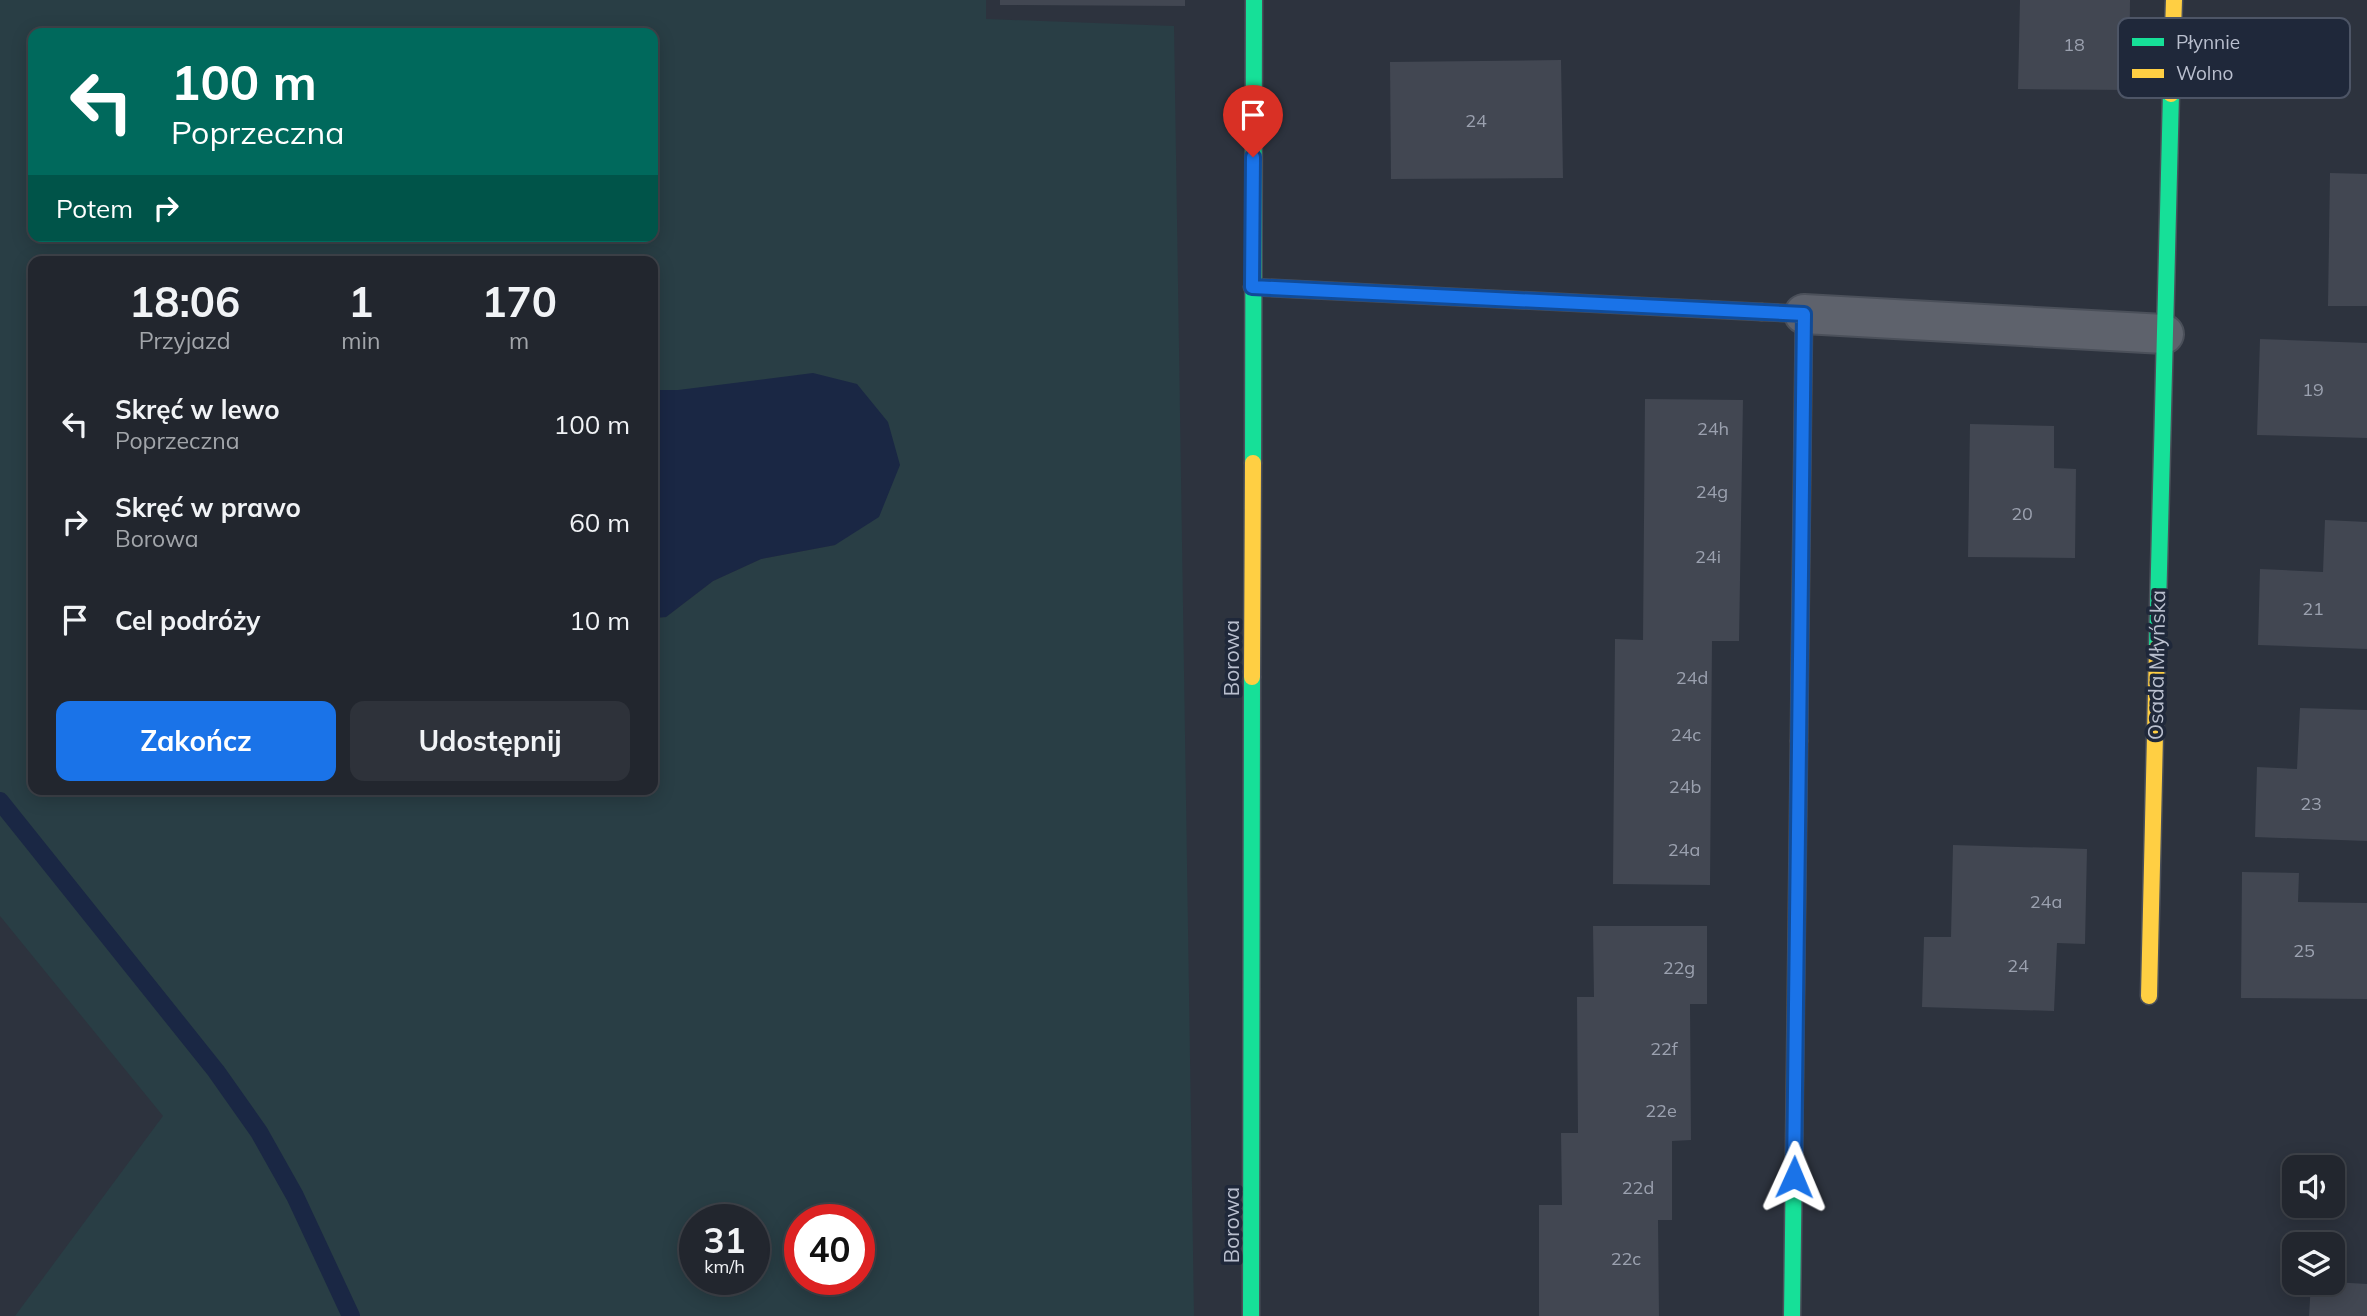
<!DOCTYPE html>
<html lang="pl">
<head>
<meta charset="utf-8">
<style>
	:root { --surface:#22262e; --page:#2e323a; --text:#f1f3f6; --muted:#a2a5aa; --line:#3f434a; --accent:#1a73e8 }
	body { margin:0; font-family:Mulish,sans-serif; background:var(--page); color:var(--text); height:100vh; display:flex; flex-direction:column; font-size:26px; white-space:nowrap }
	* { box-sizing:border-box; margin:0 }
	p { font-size:23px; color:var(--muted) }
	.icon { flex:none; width:38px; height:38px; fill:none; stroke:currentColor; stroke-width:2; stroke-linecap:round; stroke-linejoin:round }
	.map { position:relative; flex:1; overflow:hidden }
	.details { position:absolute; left:28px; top:256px; width:630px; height:539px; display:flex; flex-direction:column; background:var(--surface); border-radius:14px; box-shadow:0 4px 18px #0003,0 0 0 2px var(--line) }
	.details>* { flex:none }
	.guide { position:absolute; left:28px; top:28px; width:630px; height:214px; border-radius:14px; box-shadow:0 4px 18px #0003,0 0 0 2px var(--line); background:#00695c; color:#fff; overflow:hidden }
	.buttons { position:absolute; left:2282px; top:1155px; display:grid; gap:14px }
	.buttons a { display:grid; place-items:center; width:63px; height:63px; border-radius:14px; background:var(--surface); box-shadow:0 4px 18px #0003,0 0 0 2px var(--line); font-size:35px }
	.speed { position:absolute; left:679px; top:1204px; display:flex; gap:14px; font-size:35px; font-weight:700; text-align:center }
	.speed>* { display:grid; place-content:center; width:91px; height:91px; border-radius:50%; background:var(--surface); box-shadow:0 4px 18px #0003,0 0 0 2px var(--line); line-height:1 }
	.speed small { font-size:18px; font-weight:400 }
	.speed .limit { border:10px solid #d22; background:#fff; color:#111 }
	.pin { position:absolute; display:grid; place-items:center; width:60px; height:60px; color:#fff; margin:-72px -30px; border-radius:50% 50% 50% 0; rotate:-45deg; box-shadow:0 0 7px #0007 }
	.pin .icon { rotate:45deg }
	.me { position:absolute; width:77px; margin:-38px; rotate:1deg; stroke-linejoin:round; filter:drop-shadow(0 0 5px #0008) }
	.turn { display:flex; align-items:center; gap:24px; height:147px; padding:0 28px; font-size:32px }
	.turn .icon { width:91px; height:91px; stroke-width:2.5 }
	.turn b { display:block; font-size:49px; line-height:60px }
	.then { display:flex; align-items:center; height:66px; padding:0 28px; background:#0003; gap:14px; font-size:26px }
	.eta { display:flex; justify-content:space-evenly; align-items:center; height:119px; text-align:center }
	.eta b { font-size:42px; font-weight:700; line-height:49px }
	.primary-button { display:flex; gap:14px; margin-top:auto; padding:14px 28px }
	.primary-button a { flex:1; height:80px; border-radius:14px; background:var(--accent); color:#fff; font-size:28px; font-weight:700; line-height:80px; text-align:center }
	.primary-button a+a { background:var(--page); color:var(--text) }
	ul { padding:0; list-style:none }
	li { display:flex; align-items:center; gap:21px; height:98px; padding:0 28px }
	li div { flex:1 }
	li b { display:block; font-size:26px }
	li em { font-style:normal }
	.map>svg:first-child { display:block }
</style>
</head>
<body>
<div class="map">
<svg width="2367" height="1316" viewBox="0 0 2367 1316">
	<rect width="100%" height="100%" fill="#2d333e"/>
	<path fill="#293e45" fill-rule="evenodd" d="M 0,0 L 986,0 L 986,19 L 1174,26 L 1194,1316 L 15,1316 L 163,1116 L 0,916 ZM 33,33 L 653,33 L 653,236 L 33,236 ZM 33,261 L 653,261 L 653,390 L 678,390 L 835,545 L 761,559 L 713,581 L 666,617 L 653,618 L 653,789 L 33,789 ZM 695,1220 L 754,1220 L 754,1279 L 695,1279 ZM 800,1220 L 859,1220 L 859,1279 L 800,1279 Z"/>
	<polygon fill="#1a2744" points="813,373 857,384 888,422 900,465 879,517 835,545 761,559 713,581 666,617 653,618 653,390 678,390"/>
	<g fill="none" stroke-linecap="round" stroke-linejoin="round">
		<polyline stroke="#1a2744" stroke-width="18" points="0,801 216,1071 259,1132 295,1196 351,1316"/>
	</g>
	<g fill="#424752">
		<polygon points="1000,0 1185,0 1185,6 1000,5"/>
		<polygon points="2020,0 2130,0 2129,90 2018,89"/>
		<polygon points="1561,60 1563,178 1391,179 1390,62"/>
		<polygon points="2330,173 2367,174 2367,306 2328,306"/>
		<polygon points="2260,339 2367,343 2367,438 2257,435"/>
		<polygon points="1645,399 1743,400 1739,641 1712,641 1710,885 1613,884 1615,639 1643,640"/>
		<polygon points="1970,424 2054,426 2054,468 2076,469 2075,558 1968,557"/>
		<polygon points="2325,520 2367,522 2367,649 2258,645 2260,569 2323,572"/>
		<polygon points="2300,708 2367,710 2367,841 2255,837 2257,767 2297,769"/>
		<polygon points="1953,845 2087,849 2085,944 2057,943 2054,1011 1922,1007 1924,937 1951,937"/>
		<polygon points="2242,872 2299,873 2298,902 2367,903 2367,999 2241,998"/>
		<polygon points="1593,926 1707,926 1707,1004 1690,1004 1691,1140 1672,1141 1672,1220 1658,1220 1659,1316 1539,1316 1539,1205 1562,1205 1561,1133 1578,1133 1577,997 1594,997"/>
		<polygon points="2333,1282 2367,1284 2367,1316 2309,1316 2311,1283"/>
	</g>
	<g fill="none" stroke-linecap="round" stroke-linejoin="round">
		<g stroke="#4b505a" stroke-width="42">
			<polyline id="street" points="1804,314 2164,334"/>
		</g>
		<g stroke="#4b505a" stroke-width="19">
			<g id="fast">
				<polyline points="1252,287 1762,312"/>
				<polyline points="1253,463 1254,0"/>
				<polyline points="2157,648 2171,94"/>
				<polyline points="1251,1316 1252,677"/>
				<polyline points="1792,1316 1799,741"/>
			</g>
		</g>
		<g stroke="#4b505a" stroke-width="19">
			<g id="slow">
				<polyline points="2171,94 2174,0"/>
				<polyline points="1762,312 1804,314 1799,741"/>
				<polyline points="1252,677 1253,463"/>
				<polyline points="2149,996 2157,648"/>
			</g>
		</g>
		<use href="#street" stroke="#5e626c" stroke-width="38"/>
		<use href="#fast" stroke="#16e098" stroke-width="16"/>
		<use href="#slow" stroke="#ffcf43" stroke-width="16"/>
	</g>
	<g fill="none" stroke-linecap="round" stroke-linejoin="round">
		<g stroke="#114b97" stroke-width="18">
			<polyline id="route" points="1253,157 1252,287 1804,314 1794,1177"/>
		</g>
		<use href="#route" stroke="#1a73e8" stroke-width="12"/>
	</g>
	<g text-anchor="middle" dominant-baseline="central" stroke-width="7" stroke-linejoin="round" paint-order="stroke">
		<g font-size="18" fill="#9ba1af">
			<text x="2074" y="44">18</text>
			<text x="1476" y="120">24</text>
			<text x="2313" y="389">19</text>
			<text x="1713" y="428">24h</text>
			<text x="1712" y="491">24g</text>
			<text x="2022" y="513">20</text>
			<text x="1708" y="556">24i</text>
			<text x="2313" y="608">21</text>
			<text x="1692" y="677">24d</text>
			<text x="1686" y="734">24c</text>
			<text x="1685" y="786">24b</text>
			<text x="2311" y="803">23</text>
			<text x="1684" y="849">24a</text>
			<text x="2046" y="901">24a</text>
			<text x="2304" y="950">25</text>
			<text x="2018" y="965">24</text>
			<text x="1679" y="967">22g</text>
			<text x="1664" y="1048">22f</text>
			<text x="1661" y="1110">22e</text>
			<text x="1638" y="1187">22d</text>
			<text x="1626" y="1258">22c</text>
		</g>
		<g font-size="21" fill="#b9bfce" stroke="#1f283a">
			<text transform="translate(1231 658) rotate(-90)">Borowa</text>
			<text transform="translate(2156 665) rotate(-89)">Osada Młyńska</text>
			<text transform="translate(1231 1225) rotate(-90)">Borowa</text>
		</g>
	</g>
	<rect x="2118" y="18" width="232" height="80" rx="10" fill="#1f283a" stroke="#4d5566" stroke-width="2"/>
	<rect x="2132" y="38" width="32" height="8" fill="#16e098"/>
	<rect x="2132" y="69" width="32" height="9" fill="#ffcf43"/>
	<g font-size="19" fill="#b9bfce">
		<text x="2176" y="49">Płynnie</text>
		<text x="2176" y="80">Wolno</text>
	</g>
</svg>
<div class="buttons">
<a><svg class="icon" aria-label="sound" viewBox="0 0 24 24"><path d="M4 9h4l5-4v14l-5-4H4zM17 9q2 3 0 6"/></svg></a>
<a><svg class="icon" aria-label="layers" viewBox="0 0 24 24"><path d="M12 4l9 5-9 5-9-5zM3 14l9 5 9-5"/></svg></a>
</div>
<div class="speed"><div>31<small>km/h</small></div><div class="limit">40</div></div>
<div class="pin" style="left:1253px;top:157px;background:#d93025"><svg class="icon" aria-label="arrive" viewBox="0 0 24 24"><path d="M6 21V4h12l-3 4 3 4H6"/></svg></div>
<svg class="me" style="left:1794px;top:1177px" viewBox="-20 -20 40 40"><path d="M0-17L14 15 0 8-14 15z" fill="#1a73e8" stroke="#fff" stroke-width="4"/></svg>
<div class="guide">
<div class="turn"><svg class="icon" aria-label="left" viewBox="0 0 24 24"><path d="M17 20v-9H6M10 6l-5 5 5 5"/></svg><div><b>100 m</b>Poprzeczna</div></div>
<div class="then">Potem<svg class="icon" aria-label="right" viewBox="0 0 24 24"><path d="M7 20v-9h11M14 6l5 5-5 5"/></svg></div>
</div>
<section class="details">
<div class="eta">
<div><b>18:06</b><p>Przyjazd</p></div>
<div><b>1</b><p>min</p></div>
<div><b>170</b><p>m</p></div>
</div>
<ul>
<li><svg class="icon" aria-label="left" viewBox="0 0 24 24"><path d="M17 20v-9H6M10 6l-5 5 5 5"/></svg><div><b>Skręć w lewo</b><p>Poprzeczna</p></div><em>100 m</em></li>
<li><svg class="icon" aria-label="right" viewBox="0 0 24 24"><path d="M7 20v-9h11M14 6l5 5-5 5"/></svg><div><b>Skręć w prawo</b><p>Borowa</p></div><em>60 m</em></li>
<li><svg class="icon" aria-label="arrive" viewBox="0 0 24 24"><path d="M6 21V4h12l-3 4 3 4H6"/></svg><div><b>Cel podróży</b></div><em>10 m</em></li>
</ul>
<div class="primary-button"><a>Zakończ</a><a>Udostępnij</a></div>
</section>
</div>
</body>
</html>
